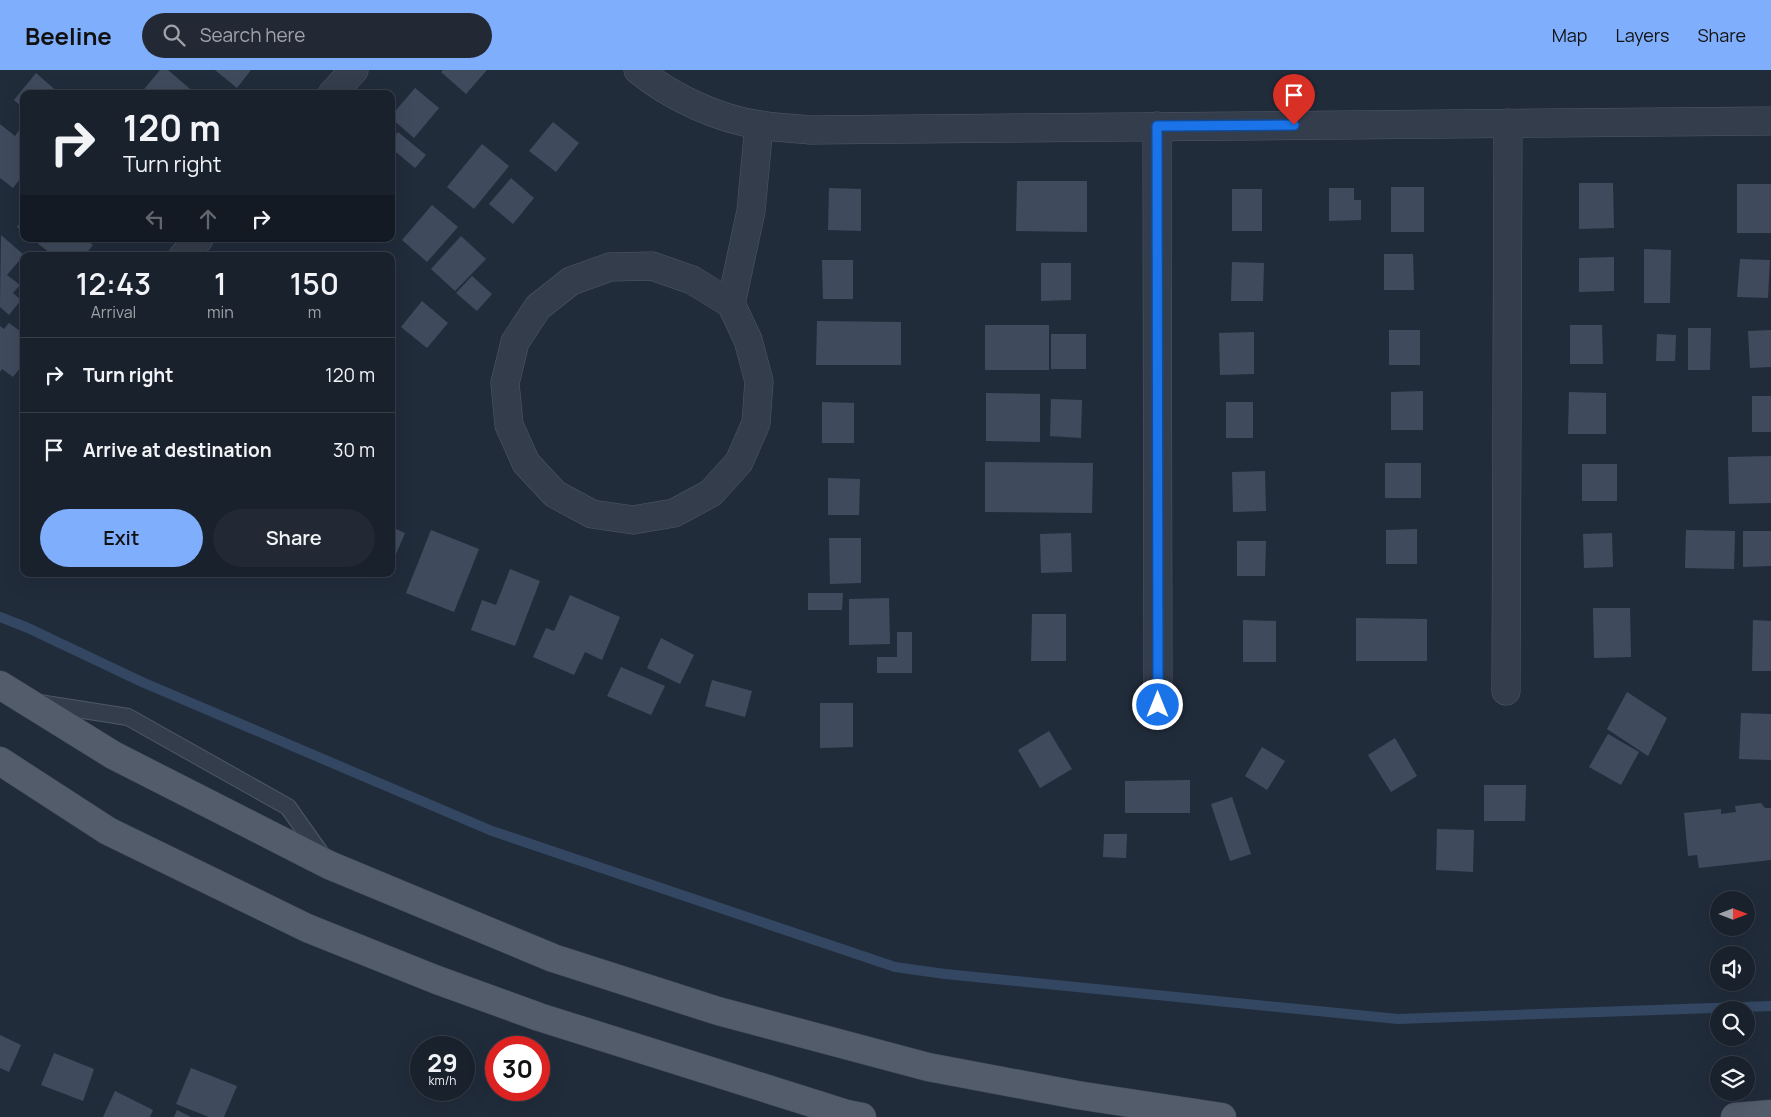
<!DOCTYPE html>
<html lang="en">
<head>
<meta charset="utf-8">
<style>
	:root { --surface:#19212c; --page:#222934; --text:#f1f3f6; --muted:#9fa3a9; --line:#373e48; --accent:#7faefc }
	body { margin:0; font-family:Manrope,sans-serif; background:var(--page); color:var(--text); height:100vh; display:flex; flex-direction:column; font-size:19px; white-space:nowrap }
	* { box-sizing:border-box; margin:0 }
	p { font-size:16px; color:var(--muted) }
	.icon { flex:none; width:28px; height:28px; fill:none; stroke:currentColor; stroke-width:2; stroke-linecap:round; stroke-linejoin:round }
	.map { position:relative; flex:1; overflow:hidden }
	.sheet { position:absolute; left:20px; top:182px; width:375px; height:325px; display:flex; flex-direction:column; background:var(--surface); border-radius:10px; box-shadow:0 5px 20px #0002,0 0 0 1px var(--line) }
	.sheet>* { flex:none }
	.top-card { position:absolute; left:20px; top:20px; width:375px; height:152px; border-radius:10px; box-shadow:0 5px 20px #0002,0 0 0 1px var(--line); background:#19212c; color:var(--text); overflow:hidden }
	.needle { width:32px; rotate:90deg }
	.controls { position:absolute; left:1710px; top:821px; display:grid; gap:10px }
	.controls a { display:grid; place-items:center; width:45px; height:45px; border-radius:50%; background:var(--surface); box-shadow:0 5px 20px #0002,0 0 0 1px var(--line); font-size:25px }
	.speed { position:absolute; left:410px; top:966px; display:flex; gap:10px; font-size:25px; font-weight:700; text-align:center }
	.speed>* { display:grid; place-content:center; width:65px; height:65px; border-radius:50%; background:var(--surface); box-shadow:0 5px 20px #0002,0 0 0 1px var(--line); line-height:1 }
	.speed small { font-size:12px; font-weight:400 }
	.speed .limit { border:8px solid #d22; background:#fff; color:#111 }
	.pin { position:absolute; display:grid; place-items:center; width:42px; height:42px; color:#fff; margin:-51px -21px; border-radius:50% 50% 50% 0; rotate:-45deg; box-shadow:0 0 5px #0007 }
	.pin .icon { rotate:45deg }
	.me { position:absolute; width:55px; margin:-28px; rotate:0deg; stroke-linejoin:round; filter:drop-shadow(0 0 4px #0008) }
	.turn { display:flex; align-items:center; gap:18px; height:105px; padding:0 20px; font-size:22px }
	.turn .icon { width:65px; height:65px; stroke-width:2.5 }
	.turn b { display:block; font-size:35px; line-height:42px }
	.lanes { display:flex; align-items:center; height:48px; padding:0 20px; background:#0003; justify-content:center; gap:25px; direction:ltr }
	.lanes .off { opacity:.35 }
	.eta { display:flex; justify-content:space-evenly; align-items:center; height:85px; text-align:center }
	.eta b { font-size:30px; font-weight:600; line-height:35px }
	.button { display:flex; gap:10px; margin-top:auto; padding:10px 20px }
	.button a { flex:1; height:58px; border-radius:30px; background:var(--accent); color:#111; font-size:20px; font-weight:600; line-height:58px; text-align:center }
	.button a+a { background:var(--page); color:var(--text) }
	ul { padding:0; list-style:none }
	li { display:flex; align-items:center; gap:15px; height:75px; padding:0 20px; border-top:1px solid var(--line) }
	li div { flex:1 }
	li b { display:block; font-size:19px }
	li em { font-style:normal }
	header { display:flex; align-items:center; gap:30px; box-sizing:border-box; height:70px; padding:0 25px; background:var(--accent); color:#111 }
	header strong { font-size:24px }
	nav { display:flex; gap:28px; margin-inline-start:auto; font-size:18px }
	.search { width:350px; height:45px; background:var(--page); display:flex; align-items:center; gap:12px; box-sizing:border-box; padding:0 18px; border-radius:28px; color:var(--muted); font-size:19px }
	.map>svg:first-child { display:block }
</style>
</head>
<body>
<header>
<strong>Beeline</strong>
<div class="search"><svg class="icon" aria-label="search" viewBox="0 0 24 24"><circle cx="10" cy="10" r="6"/><path d="M15 15l6 6"/></svg>Search here</div>
<nav><a>Map</a><a>Layers</a><a>Share</a></nav>
</header>
<div class="map">
<svg width="1771" height="1047" viewBox="0 0 1771 1047">
	<rect width="100%" height="100%" fill="#212c3b"/>
	<g fill="none" stroke-linecap="round" stroke-linejoin="round">
		<polyline stroke="#334763" stroke-width="10" points="0,547 28,558 142,612 492,761 895,897 945,904 1398,949 1771,936"/>
	</g>
	<g fill="#3f4b5d">
		<polygon points="160,0 168,0 196,24 140,24"/>
		<polygon points="215,0 251,0 237,18"/>
		<polygon points="443,0 487,0 466,24 441,2"/>
		<polygon points="36,3 60,24 24,24 24,39 14,30"/>
		<polygon points="415,18 439,38 414,68 391,48 391,46"/>
		<polygon points="553,52 579,73 556,102 529,81"/>
		<polygon points="0,54 15,66 20,59 24,62 24,104 13,118 0,108"/>
		<polygon points="398,62 426,85 415,98 391,78 391,71"/>
		<polygon points="482,74 509,96 474,139 447,117"/>
		<polygon points="511,108 534,128 513,154 489,134"/>
		<polygon points="1017,111 1087,111 1087,162 1016,161"/>
		<polygon points="1579,113 1613,113 1614,158 1579,159"/>
		<rect x="1737" y="114" width="34" height="49"/>
		<rect x="1391" y="117" width="33" height="45"/>
		<polygon points="829,118 861,119 861,161 828,160"/>
		<polygon points="1329,118 1354,118 1354,130 1361,130 1361,150 1329,151"/>
		<rect x="1232" y="119" width="30" height="42"/>
		<polygon points="432,135 458,157 427,192 402,170"/>
		<polygon points="24,148 24,163 17,157"/>
		<polygon points="1,165 24,185 7,205 20,215 13,223 21,230 9,245 0,237"/>
		<polygon points="461,166 486,189 455,221 431,199"/>
		<polygon points="32,169 85,169 93,175 84,186 54,186"/>
		<polygon points="1644,179 1671,180 1670,233 1644,233"/>
		<polygon points="1384,184 1413,184 1414,220 1384,220"/>
		<polygon points="1614,187 1614,221 1579,222 1579,188"/>
		<polygon points="1740,189 1770,190 1768,228 1737,227"/>
		<polygon points="822,190 853,190 853,229 823,229"/>
		<polygon points="1232,192 1264,193 1263,231 1231,231"/>
		<polygon points="1041,193 1071,193 1071,230 1041,231"/>
		<polygon points="472,206 492,224 477,241 456,223"/>
		<polygon points="422,231 448,253 427,278 401,257"/>
		<polygon points="817,251 901,252 901,295 816,295"/>
		<polygon points="9,253 24,264 20,271 22,273 19,277 24,281 24,293 13,307 2,299 0,302 0,256 4,259"/>
		<rect x="985" y="255" width="64" height="45"/>
		<polygon points="1570,255 1602,255 1603,294 1570,294"/>
		<polygon points="1688,258 1711,258 1710,300 1688,300"/>
		<rect x="1389" y="260" width="31" height="35"/>
		<polygon points="1771,260 1771,297 1750,298 1748,261"/>
		<polygon points="1254,262 1254,304 1220,305 1219,263"/>
		<rect x="1051" y="264" width="35" height="35"/>
		<polygon points="1657,264 1676,265 1675,291 1656,291"/>
		<polygon points="1423,321 1423,360 1391,360 1391,322"/>
		<polygon points="1569,322 1606,323 1606,364 1568,364"/>
		<polygon points="986,323 1040,324 1040,372 986,371"/>
		<rect x="1752" y="326" width="19" height="36"/>
		<polygon points="1051,329 1082,330 1081,368 1050,366"/>
		<polygon points="822,332 854,333 854,373 822,373"/>
		<rect x="1226" y="332" width="27" height="36"/>
		<polygon points="1771,386 1771,433 1729,434 1728,387"/>
		<polygon points="985,392 1093,393 1092,443 985,442"/>
		<rect x="1385" y="393" width="36" height="35"/>
		<rect x="1582" y="394" width="35" height="37"/>
		<polygon points="1265,401 1266,441 1233,442 1232,402"/>
		<polygon points="828,408 860,409 859,445 828,445"/>
		<polygon points="391,457 405,463 391,496"/>
		<polygon points="1417,459 1417,494 1386,494 1386,460"/>
		<polygon points="431,460 479,479 454,542 406,523"/>
		<polygon points="1686,460 1735,461 1734,499 1685,498"/>
		<polygon points="1743,461 1771,461 1771,496 1743,497"/>
		<polygon points="1071,463 1072,502 1041,503 1040,464"/>
		<polygon points="1612,463 1613,497 1584,498 1583,464"/>
		<polygon points="829,468 861,468 861,513 830,514"/>
		<polygon points="1237,471 1266,471 1265,506 1237,506"/>
		<polygon points="510,499 540,511 515,576 471,560 482,530 496,535"/>
		<polygon points="808,523 843,523 842,540 808,540"/>
		<polygon points="570,525 620,547 602,590 585,582 574,605 533,587 546,558 554,561"/>
		<polygon points="889,528 890,574 849,575 849,529"/>
		<polygon points="1593,538 1630,538 1631,587 1594,588"/>
		<polygon points="1032,544 1066,544 1066,591 1031,591"/>
		<polygon points="1356,548 1427,549 1427,591 1356,591"/>
		<polygon points="1243,550 1276,551 1276,592 1243,592"/>
		<polygon points="1753,550 1771,551 1771,601 1752,601"/>
		<polygon points="897,562 912,562 912,603 877,603 877,587 897,587"/>
		<polygon points="661,568 694,585 680,614 647,598"/>
		<polygon points="621,597 665,616 651,645 607,626"/>
		<polygon points="712,610 752,621 745,647 705,636"/>
		<polygon points="1627,622 1667,648 1648,686 1607,659"/>
		<polygon points="820,633 853,633 853,677 820,678"/>
		<polygon points="1741,643 1771,644 1771,690 1739,689"/>
		<polygon points="1049,661 1072,699 1040,718 1018,680"/>
		<polygon points="1608,664 1639,682 1621,715 1589,697"/>
		<polygon points="1395,668 1417,706 1391,722 1368,685"/>
		<polygon points="1262,677 1285,691 1267,720 1245,706"/>
		<polygon points="1190,710 1190,743 1125,743 1125,711"/>
		<polygon points="1484,715 1526,715 1525,751 1484,751"/>
		<polygon points="1232,727 1251,784 1230,791 1211,734"/>
		<polygon points="1761,733 1765,738 1771,738 1771,790 1699,798 1697,785 1688,786 1684,743 1721,739 1721,744 1736,742 1735,736"/>
		<polygon points="1437,759 1474,760 1473,802 1436,800"/>
		<polygon points="1104,764 1127,764 1126,788 1103,787"/>
		<polygon points="0,965 21,975 9,1002 0,998"/>
		<polygon points="54,983 94,999 83,1031 41,1015"/>
		<polygon points="191,998 237,1016 224,1047 209,1047 176,1034"/>
		<polygon points="115,1021 153,1040 150,1047 103,1047"/>
		<polygon points="177,1040 191,1047 174,1047"/>
	</g>
	<g fill="none" stroke-linecap="round" stroke-linejoin="round">
		<g stroke="#4f5866" stroke-width="18">
			<polyline id="service" points="39,633 128,647 288,737 324,788"/>
		</g>
		<g stroke="#4f5866" stroke-width="29">
			<g id="minor">
				<path d="M 638,0 C 671,27 718,49 760,55 C 776,58 793,58 810,60 L 1771,51"/>
				<polyline points="332,24 354,0"/>
				<polyline points="1157,56 1158,635"/>
				<polyline points="183,186 199,169"/>
				<polyline points="731,234 692,210 652,196 610,197 571,211 538,237 515,272 505,313 509,355 526,393 555,424 592,444 633,450 674,443 711,423 739,392 756,353 759,311 748,270 731,234 751,141 759,55"/>
				<polyline points="1506,621 1508,53"/>
			</g>
		</g>
		<g stroke="#3e4754" stroke-width="29">
			<g id="primary">
				<polyline points="0,615 113,685 329,795 553,888 718,941 928,997 1077,1025 1222,1047"/>
				<polyline points="0,691 108,761 307,858 437,910 539,947 847,1044 862,1047"/>
				<polyline points="1735,1047 1771,1044"/>
			</g>
		</g>
		<use href="#service" stroke="#343d4b" stroke-width="16"/>
		<use href="#minor" stroke="#343d4b" stroke-width="28"/>
		<use href="#primary" stroke="#525c6b" stroke-width="28"/>
	</g>
	<g fill="none" stroke-linecap="round" stroke-linejoin="round">
		<g stroke="#114b97" stroke-width="12">
			<polyline id="route" points="1158,635 1157,56 1294,55"/>
		</g>
		<use href="#route" stroke="#1a73e8" stroke-width="9"/>
	</g>
</svg>
<div class="controls">
<a><svg class="needle" viewBox="-14 -14 28 28"><path d="M0-13l5 13h-10z" fill="#e53935"/><path d="M0 13l5-13h-10z" fill="#9fa3a9"/></svg></a>
<a><svg class="icon" aria-label="sound" viewBox="0 0 24 24"><path d="M4 9h4l5-4v14l-5-4H4zM17 9q2 3 0 6"/></svg></a>
<a><svg class="icon" aria-label="search" viewBox="0 0 24 24"><circle cx="10" cy="10" r="6"/><path d="M15 15l6 6"/></svg></a>
<a><svg class="icon" aria-label="layers" viewBox="0 0 24 24"><path d="M12 4l9 5-9 5-9-5zM3 14l9 5 9-5"/></svg></a>
</div>
<div class="speed"><div>29<small>km/h</small></div><div class="limit">30</div></div>
<div class="pin" style="left:1294px;top:55px;background:#d93025"><svg class="icon" aria-label="arrive" viewBox="0 0 24 24"><path d="M6 21V4h12l-3 4 3 4H6"/></svg></div>
<svg class="me" style="left:1158px;top:635px" viewBox="-20 -20 40 40"><circle r="17" fill="#1a73e8" stroke="#fff" stroke-width="3"/><path d="M0-11L8 9 0 5-8 9z" fill="#fff"/></svg>
<div class="top-card">
<div class="turn"><svg class="icon" aria-label="right" viewBox="0 0 24 24"><path d="M7 20v-9h11M14 6l5 5-5 5"/></svg><div><b>120 m</b>Turn right</div></div>
<div class="lanes"><svg class="icon off" aria-label="left" viewBox="0 0 24 24"><path d="M17 20v-9H6M10 6l-5 5 5 5"/></svg><svg class="icon off" aria-label="ahead" viewBox="0 0 24 24"><path d="M12 20V5M6 11l6-6 6 6"/></svg><svg class="icon" aria-label="right" viewBox="0 0 24 24"><path d="M7 20v-9h11M14 6l5 5-5 5"/></svg></div>
</div>
<section class="sheet">
<div class="eta">
<div><b>12:43</b><p>Arrival</p></div>
<div><b>1</b><p>min</p></div>
<div><b>150</b><p>m</p></div>
</div>
<ul>
<li><svg class="icon" aria-label="right" viewBox="0 0 24 24"><path d="M7 20v-9h11M14 6l5 5-5 5"/></svg><div><b>Turn right</b></div><em>120 m</em></li>
<li><svg class="icon" aria-label="arrive" viewBox="0 0 24 24"><path d="M6 21V4h12l-3 4 3 4H6"/></svg><div><b>Arrive at destination</b></div><em>30 m</em></li>
</ul>
<div class="button"><a>Exit</a><a>Share</a></div>
</section>
</div>
</body>
</html>
